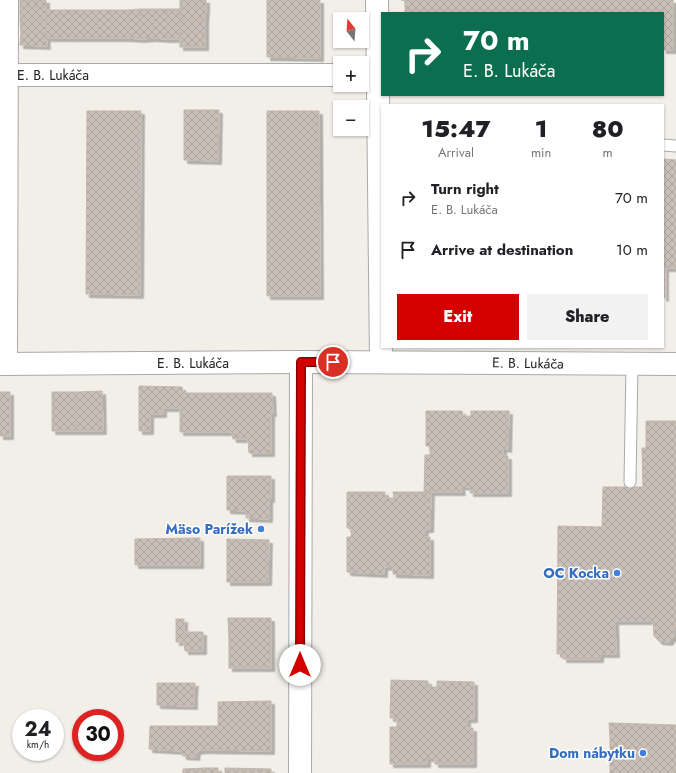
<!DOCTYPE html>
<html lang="en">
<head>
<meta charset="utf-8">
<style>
	:root { --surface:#fff; --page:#f2f2f2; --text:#202124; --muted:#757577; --accent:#d40000 }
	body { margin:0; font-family:Jost,sans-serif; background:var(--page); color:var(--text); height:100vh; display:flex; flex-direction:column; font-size:15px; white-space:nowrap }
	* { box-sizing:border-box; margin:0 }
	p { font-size:13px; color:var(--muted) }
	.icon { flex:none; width:22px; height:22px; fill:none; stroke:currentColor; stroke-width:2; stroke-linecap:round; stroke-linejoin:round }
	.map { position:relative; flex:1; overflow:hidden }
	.details { position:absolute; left:381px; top:104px; width:283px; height:244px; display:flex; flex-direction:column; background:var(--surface); border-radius:0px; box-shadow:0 1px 3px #0004 }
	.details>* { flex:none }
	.guide { position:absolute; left:381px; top:12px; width:283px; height:84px; border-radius:0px; box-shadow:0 1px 3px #0004; background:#0b6e4f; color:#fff; overflow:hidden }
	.needle { width:26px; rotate:343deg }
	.controls { position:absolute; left:333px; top:12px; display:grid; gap:8px }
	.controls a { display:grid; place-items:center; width:36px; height:36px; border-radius:0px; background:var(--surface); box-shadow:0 1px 3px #0004; font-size:20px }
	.speed { position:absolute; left:12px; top:709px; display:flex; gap:8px; font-size:20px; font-weight:700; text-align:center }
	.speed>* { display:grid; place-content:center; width:52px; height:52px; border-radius:50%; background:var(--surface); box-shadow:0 1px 3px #0004; line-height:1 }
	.speed small { font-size:10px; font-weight:400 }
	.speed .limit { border:6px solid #d22; background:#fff; color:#111 }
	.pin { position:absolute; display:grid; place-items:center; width:34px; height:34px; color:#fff; margin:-17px; border:2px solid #fff; border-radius:50%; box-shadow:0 1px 4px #0007 }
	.me { position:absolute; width:44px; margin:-22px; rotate:0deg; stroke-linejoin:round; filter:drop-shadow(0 0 3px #0008) }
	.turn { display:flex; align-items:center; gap:14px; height:84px; padding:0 16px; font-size:18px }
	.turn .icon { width:52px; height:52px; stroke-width:2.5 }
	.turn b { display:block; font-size:28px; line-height:34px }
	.eta { display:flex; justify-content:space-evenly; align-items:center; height:68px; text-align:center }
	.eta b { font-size:24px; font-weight:800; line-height:28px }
	.primary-button { display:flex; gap:8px; margin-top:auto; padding:8px 16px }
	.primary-button a { flex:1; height:46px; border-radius:0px; background:var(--accent); color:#fff; font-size:16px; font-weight:800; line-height:46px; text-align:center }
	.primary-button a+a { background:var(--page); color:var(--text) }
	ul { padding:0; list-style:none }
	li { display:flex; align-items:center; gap:12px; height:52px; padding:0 16px }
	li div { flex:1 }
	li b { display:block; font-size:15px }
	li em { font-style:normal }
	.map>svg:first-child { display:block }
</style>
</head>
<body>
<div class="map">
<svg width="676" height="773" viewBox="0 0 676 773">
	<defs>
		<pattern id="building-cross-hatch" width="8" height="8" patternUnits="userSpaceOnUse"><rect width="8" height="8" fill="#c7bfb8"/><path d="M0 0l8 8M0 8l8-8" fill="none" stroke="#aba49e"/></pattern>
		<filter id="shadow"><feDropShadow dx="3.5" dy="3.5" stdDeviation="0" flood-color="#0004"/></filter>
	</defs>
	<rect width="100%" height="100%" fill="#f2efe9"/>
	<g fill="url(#building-cross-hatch)" stroke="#c4b6ab" filter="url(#shadow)">
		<rect x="20" y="0" width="26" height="7"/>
		<rect x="180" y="0" width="26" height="8"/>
		<polygon points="267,0 320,0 320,58 267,57"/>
		<polygon points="401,0 673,0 673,50 663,50 663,13 405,13 405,1"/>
		<polygon points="20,7 46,7 46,21 20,20"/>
		<polygon points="180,8 206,8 205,20 180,20"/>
		<polygon points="141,9 141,39 128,38 128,10"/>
		<polygon points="141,9 154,9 153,38 141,39"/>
		<polygon points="154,9 167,9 167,39 153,38"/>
		<rect x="167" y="9" width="13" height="30"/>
		<polygon points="46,10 59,10 59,38 47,38"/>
		<rect x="59" y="10" width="13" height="28"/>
		<rect x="72" y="10" width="13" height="28"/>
		<polygon points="85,10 97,10 98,38 85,38"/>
		<polygon points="97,10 111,10 111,38 98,38"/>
		<rect x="111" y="10" width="17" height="28"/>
		<polygon points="20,20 46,21 46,33 21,33"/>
		<rect x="180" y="20" width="25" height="13"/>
		<polygon points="21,33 46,33 47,46 20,45"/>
		<rect x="180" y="33" width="25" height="14"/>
		<polygon points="184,110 219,110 218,161 184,160"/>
		<polygon points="87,111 141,111 140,295 86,294"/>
		<polygon points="267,111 319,111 320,296 267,296"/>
		<polygon points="663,159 676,160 676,268 665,268 665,298 663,297"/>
		<polygon points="139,386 182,387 183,393 272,393 273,413 271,413 271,453 249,453 248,439 233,439 232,432 180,432 180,408 163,408 163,414 150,414 150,431 139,431"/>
		<polygon points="102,391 103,431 76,431 77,392"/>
		<rect x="0" y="392" width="10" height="44"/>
		<polygon points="52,392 77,392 76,431 52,431"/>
		<polygon points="426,411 462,411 463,416 471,416 471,411 509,411 508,449 503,448 503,456 508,456 508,493 470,493 470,487 461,486 462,492 424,492 425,455 430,455 430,446 426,446"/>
		<polygon points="646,421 676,421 676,626 674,626 674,636 669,642 659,641 654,636 653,621 615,621 616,654 600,654 600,659 563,659 563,653 557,654 558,526 602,527 603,487 643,487 642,448 646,448"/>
		<polygon points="227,476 271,476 271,499 269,499 269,519 246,518 246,511 227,510"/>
		<polygon points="347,492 385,492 385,498 394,498 393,492 431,492 430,529 425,529 424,537 430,537 430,575 393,574 393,566 384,567 384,574 347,572 347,537 351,537 352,529 347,528"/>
		<polygon points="200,538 200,565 135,565 135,539"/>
		<polygon points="227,539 269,540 268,582 227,582"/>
		<polygon points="228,618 271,618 271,642 229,642"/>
		<rect x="176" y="619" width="8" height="23"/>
		<polygon points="185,632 203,632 203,642 184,642"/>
		<polygon points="184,642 203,642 203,651 185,651"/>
		<rect x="229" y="642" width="42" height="26"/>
		<polygon points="391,680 428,681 428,687 437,687 437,681 474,682 474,719 467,719 467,728 473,728 473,764 435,764 435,758 427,758 427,764 390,764 390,727 397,727 397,718 390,718"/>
		<polygon points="157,683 195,683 194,693 157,693"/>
		<polygon points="157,693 194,693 194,706 157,705"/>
		<polygon points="271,701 271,726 218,726 218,702"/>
		<polygon points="609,723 676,725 676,773 610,773 610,739"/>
		<polygon points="150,726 203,726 203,750 197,751 196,757 183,756 182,751 149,749"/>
		<polygon points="203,726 271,726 271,751 203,750"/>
		<polygon points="205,768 205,773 183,773 183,769"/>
		<rect x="205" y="768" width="13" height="5"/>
		<polygon points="225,768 271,769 271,773 225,773"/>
	</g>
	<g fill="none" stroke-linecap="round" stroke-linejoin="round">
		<g stroke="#a9a9a9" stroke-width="13">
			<g id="lane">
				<polyline points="663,145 676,146"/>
				<polyline points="630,482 632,364"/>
			</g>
		</g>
		<g stroke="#a9a9a9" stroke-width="24">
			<g id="street">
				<polyline points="377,0 381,362"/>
				<polyline points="6,75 340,75"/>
				<polyline points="0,364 301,362 676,364"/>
				<polyline points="6,364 7,0"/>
				<polyline points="300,773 301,362"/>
			</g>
		</g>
		<use href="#lane" stroke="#fff" stroke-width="11"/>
		<use href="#street" stroke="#fff" stroke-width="22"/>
	</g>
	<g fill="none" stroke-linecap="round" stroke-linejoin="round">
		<g stroke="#8a0000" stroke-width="10">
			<polyline id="route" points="300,665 301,362 333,362"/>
		</g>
		<use href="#route" stroke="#d40000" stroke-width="7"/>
	</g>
	<g fill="#3f7fe0" stroke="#fff" stroke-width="1.5">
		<circle cx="261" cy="529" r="4"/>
		<circle cx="617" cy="573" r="4"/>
		<circle cx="643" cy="753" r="4"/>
	</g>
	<g text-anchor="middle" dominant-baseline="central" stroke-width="3" stroke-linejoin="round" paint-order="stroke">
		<g font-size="14" fill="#222" stroke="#fff">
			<text x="53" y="75">E. B. Lukáča</text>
			<text x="193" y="363">E. B. Lukáča</text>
			<text transform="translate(528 363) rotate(1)">E. B. Lukáča</text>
		</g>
		<g font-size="14" font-weight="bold" fill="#366cbe" stroke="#fff" text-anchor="end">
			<text x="253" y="529">Mäso Parížek</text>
			<text x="609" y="573">OC Kocka</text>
			<text x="635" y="753">Dom nábytku</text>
		</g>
	</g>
</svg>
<div class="controls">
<a><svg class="needle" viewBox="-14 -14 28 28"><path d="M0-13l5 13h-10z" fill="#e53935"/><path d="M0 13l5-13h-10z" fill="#757577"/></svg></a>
<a>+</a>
<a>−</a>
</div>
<div class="speed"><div>24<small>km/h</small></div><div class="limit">30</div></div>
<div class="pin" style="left:333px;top:362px;background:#d93025"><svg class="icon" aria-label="arrive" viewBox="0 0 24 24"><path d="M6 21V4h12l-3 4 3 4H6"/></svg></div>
<svg class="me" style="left:300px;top:665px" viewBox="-20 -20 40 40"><circle r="19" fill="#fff"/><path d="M0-13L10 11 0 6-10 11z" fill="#d40000"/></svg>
<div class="guide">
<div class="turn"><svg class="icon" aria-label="right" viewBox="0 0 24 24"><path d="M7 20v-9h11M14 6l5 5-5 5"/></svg><div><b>70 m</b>E. B. Lukáča</div></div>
</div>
<section class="details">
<div class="eta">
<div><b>15:47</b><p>Arrival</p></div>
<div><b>1</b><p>min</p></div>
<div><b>80</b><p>m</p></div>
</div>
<ul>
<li><svg class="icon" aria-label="right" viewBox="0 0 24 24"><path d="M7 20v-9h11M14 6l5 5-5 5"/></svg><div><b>Turn right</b><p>E. B. Lukáča</p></div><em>70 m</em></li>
<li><svg class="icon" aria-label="arrive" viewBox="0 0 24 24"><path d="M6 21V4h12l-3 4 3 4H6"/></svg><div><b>Arrive at destination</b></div><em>10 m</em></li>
</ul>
<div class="primary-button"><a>Exit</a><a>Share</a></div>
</section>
</div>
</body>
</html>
